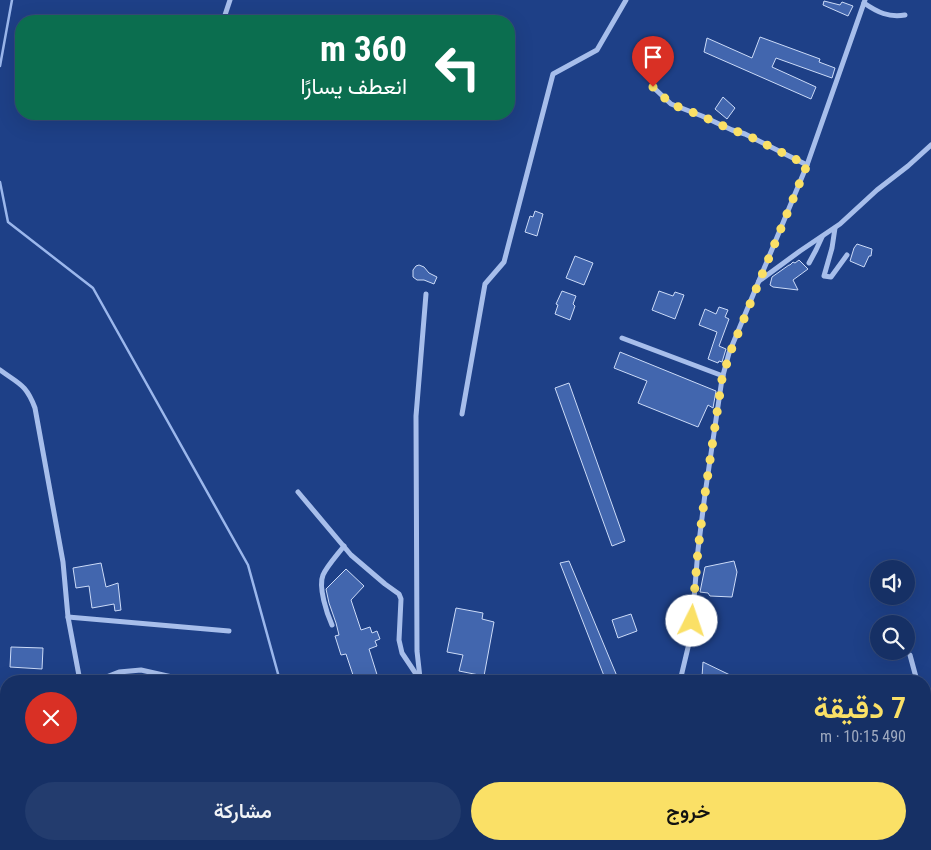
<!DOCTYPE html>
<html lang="ar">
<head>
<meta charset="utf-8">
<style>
	:root { --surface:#163065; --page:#233c6e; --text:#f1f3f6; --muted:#9ea9bf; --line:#354b79; --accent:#fae066 }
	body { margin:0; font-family:"Roboto Condensed",Vazirmatn,sans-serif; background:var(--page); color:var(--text); direction:rtl; height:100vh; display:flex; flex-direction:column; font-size:19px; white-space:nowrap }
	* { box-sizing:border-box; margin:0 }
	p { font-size:16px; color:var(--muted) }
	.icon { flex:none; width:28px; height:28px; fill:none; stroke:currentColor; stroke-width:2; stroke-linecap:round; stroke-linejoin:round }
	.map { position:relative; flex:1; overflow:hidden; direction:ltr }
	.side { position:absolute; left:0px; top:675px; width:931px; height:175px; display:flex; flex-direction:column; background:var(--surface); border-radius:20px 20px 0 0; box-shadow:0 5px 20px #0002,0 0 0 1px var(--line); direction:rtl }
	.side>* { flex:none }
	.guide { position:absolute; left:15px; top:15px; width:500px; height:105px; border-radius:20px; box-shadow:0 5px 20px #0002,0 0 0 1px var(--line); direction:rtl; background:#0b6e4f; color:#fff; overflow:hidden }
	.tools { position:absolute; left:870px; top:560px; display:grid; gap:10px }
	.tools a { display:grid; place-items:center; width:45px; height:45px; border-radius:50%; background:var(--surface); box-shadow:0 5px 20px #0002,0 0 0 1px var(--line); font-size:25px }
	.pin { position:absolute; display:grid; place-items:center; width:42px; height:42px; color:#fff; margin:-51px -21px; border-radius:50% 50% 50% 0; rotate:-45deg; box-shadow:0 0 5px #0007 }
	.pin .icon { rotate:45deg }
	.me { position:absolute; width:55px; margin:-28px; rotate:4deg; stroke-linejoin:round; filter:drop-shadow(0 0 4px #0008) }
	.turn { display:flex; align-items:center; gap:18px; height:105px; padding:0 25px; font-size:22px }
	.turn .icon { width:65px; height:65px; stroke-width:2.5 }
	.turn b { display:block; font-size:35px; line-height:42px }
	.round { display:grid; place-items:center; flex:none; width:52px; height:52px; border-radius:26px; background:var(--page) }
	.head { display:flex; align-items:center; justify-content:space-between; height:85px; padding:0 25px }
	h1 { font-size:30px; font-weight:600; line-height:38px; color:var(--accent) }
	.primary-button { display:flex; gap:10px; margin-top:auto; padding:10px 25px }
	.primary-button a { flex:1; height:58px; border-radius:30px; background:var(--accent); color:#111; font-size:20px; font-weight:600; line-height:58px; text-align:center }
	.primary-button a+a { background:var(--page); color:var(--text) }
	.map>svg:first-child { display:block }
</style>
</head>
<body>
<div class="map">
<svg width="931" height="850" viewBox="0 0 931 850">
	<rect width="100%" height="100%" fill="#1e4087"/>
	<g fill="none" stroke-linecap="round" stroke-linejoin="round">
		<g stroke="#9bb7ec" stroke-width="2.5">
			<polyline points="0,66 12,0"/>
			<polyline points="0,182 8,222 93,288 248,565 280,681"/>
			<polyline points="299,844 299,850"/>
			<polyline points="835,844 836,850"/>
			<polyline points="392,850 395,848 397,844"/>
		</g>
	</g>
	<g fill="#4266ae" stroke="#ccdbf8">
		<polygon points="824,1 840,5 842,2 853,6 848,16 823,5"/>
		<polygon points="760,37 820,59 819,62 835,68 832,78 776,58 772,67 816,87 811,99 704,52 707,38 752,58"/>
		<polygon points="723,97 735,108 727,119 715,109"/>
		<polygon points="535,211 543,214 537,236 525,232 530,216 533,217"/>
		<polygon points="857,244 872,249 871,256 869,256 864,267 850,261 854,248"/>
		<polygon points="575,256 593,263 584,285 566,278"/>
		<polygon points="799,260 808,269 793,280 798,290 773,287 770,285 772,277 789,265 790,265 793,262 795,263"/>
		<polygon points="419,265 424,267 429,273 437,277 434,284 424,280 417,280 413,277 413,270 416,266"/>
		<polygon points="562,291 576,296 573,304 575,306 570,320 555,314 558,305 556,304"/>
		<polygon points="659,291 673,296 675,292 684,295 675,319 652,310"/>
		<polygon points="719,307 728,310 725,317 729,319 719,346 726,349 722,362 719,361 718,363 708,359 717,332 699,325 705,309 716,314"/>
		<polygon points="620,352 716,391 713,408 708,405 698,427 638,403 647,381 614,368"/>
		<polygon points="569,383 625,541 612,546 555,388"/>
		<polygon points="569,561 619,681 606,681 560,563"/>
		<polygon points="734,561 737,572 732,597 710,596 708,593 700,592 705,567"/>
		<polygon points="101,563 106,587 118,583 121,610 115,611 114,604 92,608 89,586 76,588 73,568"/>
		<polygon points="346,569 364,586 351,600 361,630 370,627 372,633 377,631 380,639 375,641 377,646 369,649 379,681 355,681 346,654 341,655 335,636 339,635 336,623 329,603 326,589"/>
		<polygon points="456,608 483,613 482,619 494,622 484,676 459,671 463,655 447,652"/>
		<polygon points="631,614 637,631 618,638 612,620"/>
		<polygon points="11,647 43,648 42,669 10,667"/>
		<polygon points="703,662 730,675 727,681 710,681 702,677"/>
	</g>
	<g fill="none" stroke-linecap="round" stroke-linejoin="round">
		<g stroke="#a7beeb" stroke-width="5">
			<path d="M 864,3 C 877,12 889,18 905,15"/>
			<polyline points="223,21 230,0"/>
			<polyline points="653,87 671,104 702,116 732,130 745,134 807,165"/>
			<polyline points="835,228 832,248 824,276 831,277 847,255"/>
			<polyline points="809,263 816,250 822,237"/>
			<polyline points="759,281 800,251 840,224 877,190 908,166 931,145"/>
			<polyline points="622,338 723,376"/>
			<path d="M 0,370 C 19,384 26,384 35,408 L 63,562 L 68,617 L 80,681"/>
			<polyline points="462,414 485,284 504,262 553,74 597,50 626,0"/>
			<polyline points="298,492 351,555 385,584 399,594 401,599 399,640 402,653 416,674 420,678 432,681"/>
			<polyline points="68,617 229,631"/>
			<path d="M 332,625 C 327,614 318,587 323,575 C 327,566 338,554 344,546"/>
			<polyline points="910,655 917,681"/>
			<polyline points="420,678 417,651 416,416 426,294"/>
			<polyline points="96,681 119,672 141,670 172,677"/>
			<polyline points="177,681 181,681"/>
			<polyline points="680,681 691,635 698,550 705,494 722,379 729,353 807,165 865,0"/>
			<polyline points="925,709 931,730"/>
			<polyline points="0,776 6,781"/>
			<polyline points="0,820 6,812"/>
			<polyline points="116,844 118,850"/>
			<polyline points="632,850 634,844"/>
		</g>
	</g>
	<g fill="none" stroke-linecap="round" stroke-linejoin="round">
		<polyline stroke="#fae066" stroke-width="9" stroke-dasharray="0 16.2" points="653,87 671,104 702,116 732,130 745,134 807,165 730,353 722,379 705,494 698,550 692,621"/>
	</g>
</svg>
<div class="tools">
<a><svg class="icon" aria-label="sound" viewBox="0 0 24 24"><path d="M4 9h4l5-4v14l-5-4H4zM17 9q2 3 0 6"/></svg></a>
<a><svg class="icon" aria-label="search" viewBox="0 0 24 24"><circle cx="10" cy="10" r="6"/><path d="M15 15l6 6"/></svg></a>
</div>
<div class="pin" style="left:653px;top:87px;background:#d93025"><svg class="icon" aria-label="arrive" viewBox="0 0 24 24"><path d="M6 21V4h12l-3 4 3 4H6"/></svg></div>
<svg class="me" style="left:692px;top:621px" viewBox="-20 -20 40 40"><circle r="19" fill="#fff"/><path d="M0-13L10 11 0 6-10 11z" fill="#fae066"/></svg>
<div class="guide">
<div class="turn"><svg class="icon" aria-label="left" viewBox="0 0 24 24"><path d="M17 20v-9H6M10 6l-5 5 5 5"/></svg><div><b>360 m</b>انعطف يسارًا</div></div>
</div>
<section class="side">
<div class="head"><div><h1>7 دقيقة</h1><p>490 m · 10:15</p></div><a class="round" style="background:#d93025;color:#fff"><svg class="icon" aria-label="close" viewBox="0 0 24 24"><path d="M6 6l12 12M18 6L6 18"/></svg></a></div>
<div class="primary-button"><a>خروج</a><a>مشاركة</a></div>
</section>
</div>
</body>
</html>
